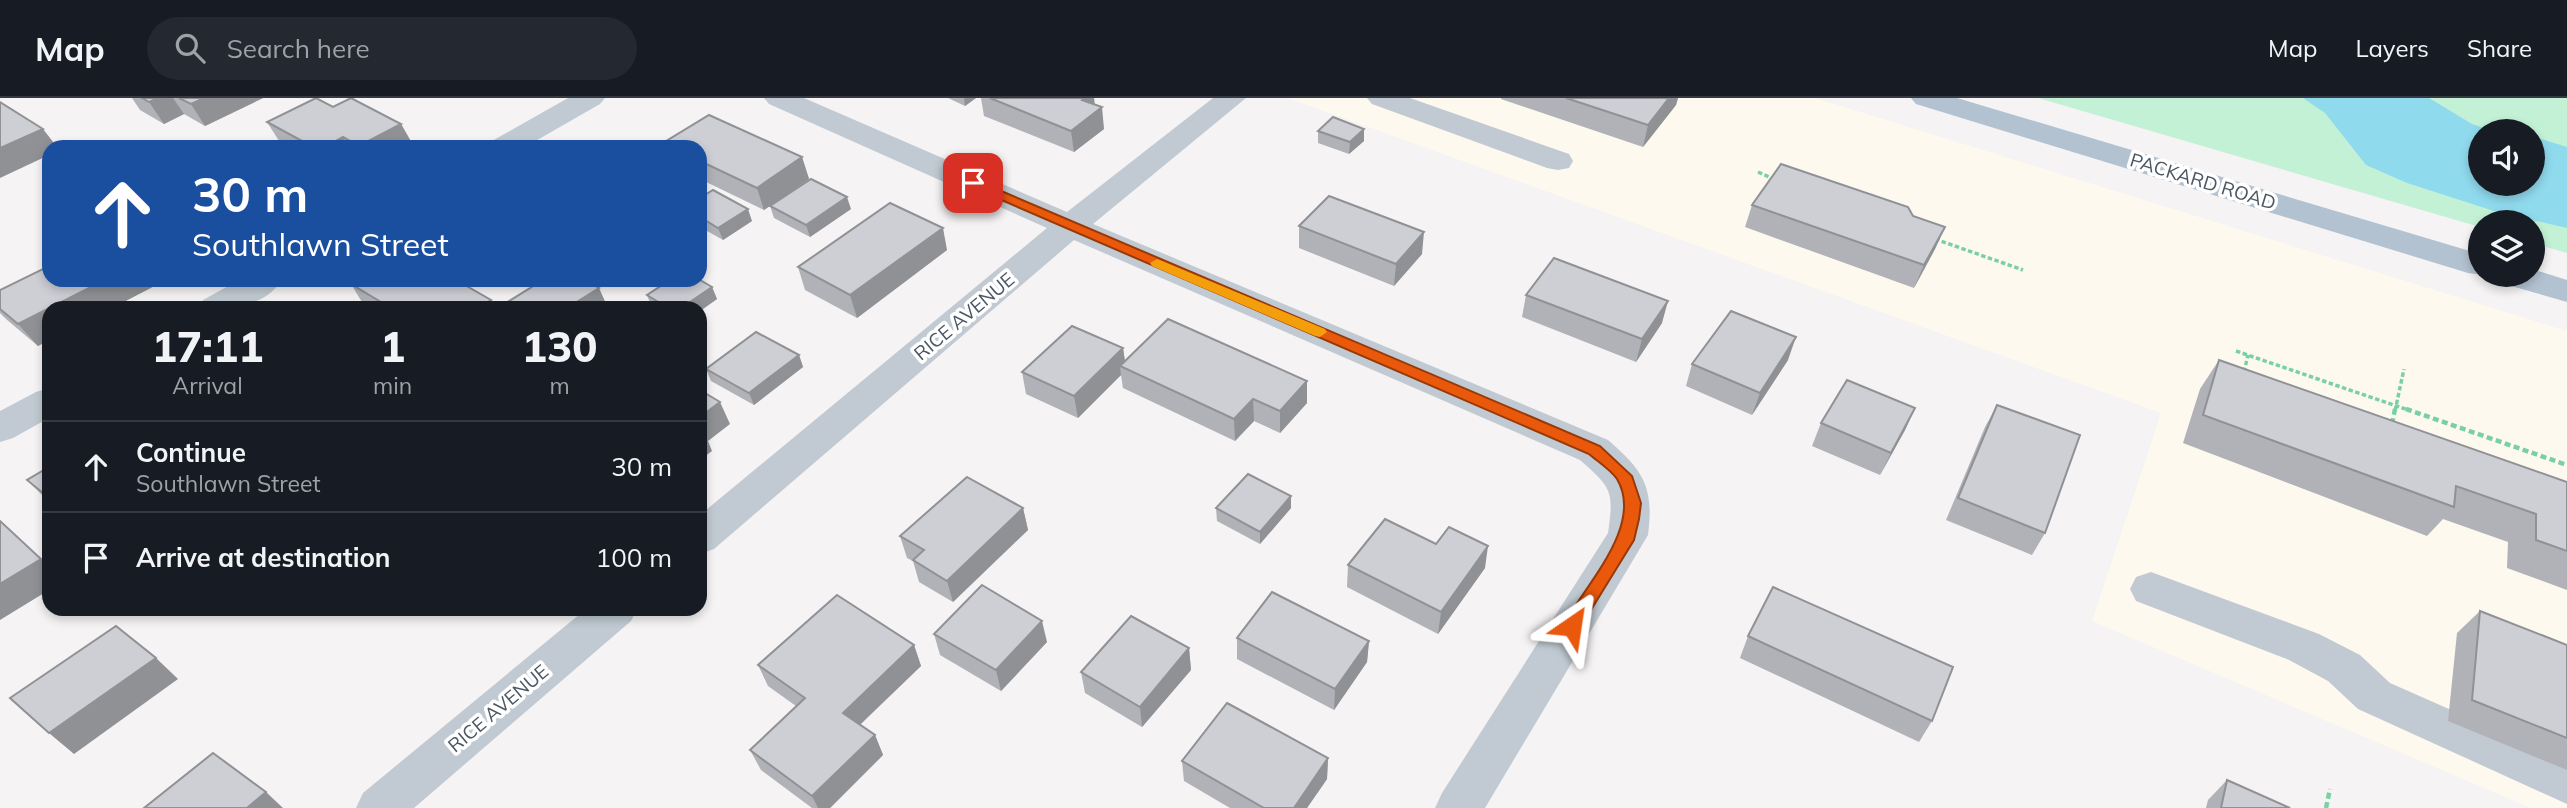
<!DOCTYPE html>
<html lang="en">
<head>
<meta charset="utf-8">
<style>
	:root { --surface:#171b24; --page:#242831; --text:#f1f3f6; --muted:#9ea1a6; --line:#363941 }
	body { margin:0; font-family:Mulish,sans-serif; background:var(--page); color:var(--text); height:100vh; display:flex; flex-direction:column; font-size:26px; white-space:nowrap }
	* { box-sizing:border-box; margin:0 }
	p { font-size:23px; color:var(--muted) }
	.icon { flex:none; width:38px; height:38px; fill:none; stroke:currentColor; stroke-width:2; stroke-linecap:round; stroke-linejoin:round }
	.map { position:relative; flex:1; overflow:hidden }
	.details { position:absolute; left:42px; top:203px; width:665px; height:315px; display:flex; flex-direction:column; background:var(--surface); border-radius:21px; box-shadow:0 4px 10px #0003 }
	.details>* { flex:none }
	.banner { position:absolute; left:42px; top:42px; width:665px; height:147px; border-radius:21px; box-shadow:0 4px 10px #0003; background:#1a4fa0; color:#fff; overflow:hidden }
	.tools { position:absolute; left:2468px; top:21px; display:grid; gap:14px }
	.tools a { display:grid; place-items:center; width:77px; height:77px; border-radius:50%; background:var(--surface); box-shadow:0 4px 10px #0003; font-size:35px }
	.pin { position:absolute; display:grid; place-items:center; width:60px; height:60px; color:#fff; margin:-30px; border-radius:14px; box-shadow:0 4px 10px #0006 }
	.me { position:absolute; width:77px; margin:-38px; rotate:32deg; stroke-linejoin:round; filter:drop-shadow(0 0 5px #0008) }
	.turn { display:flex; align-items:center; gap:24px; height:147px; padding:0 35px; font-size:32px }
	.turn .icon { width:91px; height:91px; stroke-width:2.5 }
	.turn b { display:block; font-size:49px; line-height:60px }
	.eta { display:flex; justify-content:space-evenly; align-items:center; height:119px; text-align:center }
	.eta b { font-size:42px; font-weight:800; line-height:49px }
	ul { padding:0; list-style:none }
	li { display:flex; align-items:center; gap:21px; height:91px; padding:0 35px; border-top:2px solid var(--line) }
	li div { flex:1 }
	li b { display:block; font-size:26px }
	li em { font-style:normal }
	header { display:flex; align-items:center; gap:42px; box-sizing:border-box; height:98px; padding:0 35px; background:var(--surface); border-bottom:2px solid var(--line) }
	header strong { font-size:33px }
	nav { display:flex; gap:38px; margin-inline-start:auto; font-size:24px }
	.search { width:490px; height:63px; background:var(--page); display:flex; align-items:center; gap:18px; box-sizing:border-box; padding:0 24px; border-radius:38px; color:var(--muted); font-size:26px }
	.map>svg:first-child { display:block }
</style>
</head>
<body>
<header>
<strong>Map</strong>
<div class="search"><svg class="icon" aria-label="search" viewBox="0 0 24 24"><circle cx="10" cy="10" r="6"/><path d="M15 15l6 6"/></svg>Search here</div>
<nav><a>Map</a><a>Layers</a><a>Share</a></nav>
</header>
<div class="map">
<svg width="2567" height="710" viewBox="0 0 2567 710">
	<rect width="100%" height="100%" fill="#f5f3f3"/>
	<polygon fill="#fdf9ef" points="1288,0 1815,0 2567,233 2567,710 2531,710 2092,523 2161,315"/>
	<path fill="#c3f1d5" fill-rule="evenodd" d="M 2038,0 L 2567,0 L 2567,155 L 2532,145 L 2532,124 L 2480,124 L 2480,129 ZM 2480,33 L 2532,33 L 2532,86 L 2480,86 Z"/>
	<polygon fill="#90daee" points="2303,0 2429,0 2472,26 2493,33 2480,33 2480,86 2532,86 2532,38 2567,49 2567,130 2494,113 2407,85 2366,67 2325,15"/>
	<g fill="none" stroke-linecap="round" stroke-linejoin="round">
		<g stroke="#7ad0a6" stroke-width="3.5" stroke-dasharray="4.5 2.5" stroke-linecap="butt">
			<polyline points="1758,74 1776,82"/>
			<polyline points="1935,141 2023,172"/>
			<polyline points="2236,253 2411,313"/>
			<polyline points="2244,274 2248,257"/>
			<polyline points="2395,313 2404,271"/>
		</g>
		<g stroke="#7ad0a6" stroke-width="4.5" stroke-dasharray="6 3.5" stroke-linecap="butt">
			<polyline points="2406,311 2567,367"/>
			<polyline points="2392,326 2395,311"/>
			<polyline points="2326,710 2330,691"/>
		</g>
		<g fill="#c1cad2" fill-rule="evenodd">
			<polygon points="568,0 605,0 600,6 525,49 488,49 492,43"/>
			<path d="M 764,0 L 804,0 L 1067,114 L 1213,0 L 1246,0 L 1093,126 L 1608,342 C 1644,373 1654,389 1648,437 L 1485,710 L 1435,710 L 1442,695 L 1608,435 C 1614,393 1612,390 1580,362 L 1074,142 L 714,451 L 700,456 L 700,417 L 1047,130 L 769,6 Z"/>
			<polygon points="1367,0 1410,0 1569,56 1573,63 1569,70 1558,72 1547,70 1372,6"/>
			<path d="M 239,182 L 282,182 C 263,211 228,210 198,210 L 203,202 Z"/>
			<polygon points="49,290 49,320 13,340 0,344 0,313 36,294"/>
			<polygon points="2151,474 2319,536 2360,557 2390,585 2567,663 2567,706 2358,611 2328,583 2289,562 2136,503 2130,491 2136,479"/>
			<polygon points="586,511 637,511 631,523 414,710 356,710 363,695"/>
		</g>
		<g fill="#b3c2d1" fill-rule="evenodd">
			<polygon points="1911,0 1957,0 2480,156 2480,177 2484,177 2468,175 1916,6"/>
			<polygon points="2532,171 2567,182 2567,204 2501,185 2496,177 2532,177"/>
		</g>
	</g>
	<g fill="#b0b2b7">
		<polygon points="132,0 263,0 205,28 184,16 164,26 140,12"/>
		<polygon points="948,0 976,0 965,8"/>
		<polygon points="981,0 1094,0 1095,7 1104,31 1074,54 984,18"/>
		<polygon points="1501,0 1678,0 1676,7 1643,49 1501,1"/>
		<polygon points="333,9 401,26 413,47 410,49 287,49 281,46 267,24"/>
		<polygon points="1364,31 1364,43 1349,56 1318,45 1318,33"/>
		<polygon points="663,45 802,59 809,81 764,112 700,81 700,49 664,49"/>
		<polygon points="700,100 752,123 723,142 700,129"/>
		<polygon points="1752,107 1913,118 1945,129 1935,151 1914,190 1745,129"/>
		<polygon points="770,108 851,111 810,139 774,120"/>
		<polygon points="1299,128 1422,156 1394,188 1299,150"/>
		<polygon points="947,152 857,220 805,192 798,169"/>
		<polygon points="49,182 166,182 112,210 49,210 49,242 38,248 6,221 0,215 0,192"/>
		<polygon points="351,186 491,202 495,210 367,210 365,209"/>
		<polygon points="712,189 717,201 700,213 700,210 652,210 647,197"/>
		<polygon points="1526,197 1662,225 1636,264 1522,219"/>
		<polygon points="1123,250 1125,263 1307,305 1280,335 1254,323 1235,343 1123,290 1121,277 1078,320 1026,296 1022,274"/>
		<polygon points="799,257 803,269 754,307 711,283 706,271"/>
		<polygon points="1788,262 1752,317 1686,288 1692,266"/>
		<polygon points="2219,262 2567,384 2567,492 2507,470 2508,444 2443,421 2427,438 2183,345 2200,291"/>
		<polygon points="1997,307 2045,435 2032,457 1946,422 1985,329"/>
		<polygon points="1915,310 1905,332 1880,377 1812,348 1821,325"/>
		<polygon points="49,369 49,404 27,382"/>
		<polygon points="1291,398 1291,410 1260,446 1217,423 1216,410"/>
		<polygon points="1023,410 1028,432 953,504 919,484 913,463 907,460 900,438"/>
		<polygon points="1436,446 1485,470 1438,536 1347,489 1348,467"/>
		<polygon points="2480,513 2567,547 2567,672 2448,623 2457,535"/>
		<polygon points="934,536 1047,544 1001,593 940,557"/>
		<polygon points="1748,538 1932,623 1919,644 1740,560"/>
		<polygon points="1237,540 1369,543 1367,564 1334,612 1237,561"/>
		<polygon points="914,547 921,568 860,627 875,637 883,657 830,710 812,710 761,672 750,652 796,608 768,588 758,567"/>
		<polygon points="1189,550 1191,572 1142,629 1085,595 1081,574"/>
		<polygon points="1328,660 1327,681 1307,710 1230,710 1184,683 1182,663"/>
		<polygon points="2227,682 2290,710 2206,710 2208,702"/>
	</g>
	<g fill="#909195">
		<polygon points="158,0 173,0 184,16 164,26 149,4"/>
		<polygon points="204,0 263,0 205,28 191,6"/>
		<polygon points="964,0 976,0 965,8"/>
		<polygon points="1078,0 1094,0 1095,14 1102,9 1104,31 1074,54 1071,33"/>
		<polygon points="1669,0 1678,0 1676,7 1643,49 1648,27"/>
		<polygon points="401,26 413,47 410,49 360,49 359,48"/>
		<polygon points="43,31 57,49 49,49 49,57 0,80 0,50"/>
		<polygon points="1364,31 1364,43 1349,56 1350,44"/>
		<polygon points="343,39 349,49 325,49"/>
		<polygon points="802,59 809,81 764,112 757,90"/>
		<polygon points="847,99 851,111 810,139 806,127"/>
		<polygon points="748,111 752,123 723,142 718,130"/>
		<polygon points="1945,129 1935,151 1914,190 1924,167"/>
		<polygon points="943,130 947,152 857,220 850,197"/>
		<polygon points="1424,134 1422,156 1394,188 1396,166"/>
		<polygon points="105,182 166,182 112,210 50,210"/>
		<polygon points="712,189 717,201 700,213 700,210 681,210"/>
		<polygon points="599,190 608,210 567,210"/>
		<polygon points="491,202 495,210 478,210"/>
		<polygon points="1668,203 1662,225 1636,264 1642,241"/>
		<polygon points="49,210 49,242 38,248 18,226"/>
		<polygon points="1796,239 1788,262 1752,317 1760,295"/>
		<polygon points="1123,250 1126,271 1120,268 1121,277 1078,320 1074,298"/>
		<polygon points="799,257 803,269 754,307 749,295"/>
		<polygon points="1307,283 1307,305 1280,335 1280,313"/>
		<polygon points="1253,301 1254,323 1235,343 1234,321"/>
		<polygon points="720,304 730,326 708,343 712,353 700,362 700,319"/>
		<polygon points="1915,310 1905,332 1880,377 1891,355"/>
		<polygon points="1291,398 1291,410 1260,446 1260,434"/>
		<polygon points="1023,410 1028,432 953,504 947,483"/>
		<polygon points="1488,448 1485,470 1438,536 1441,514"/>
		<polygon points="41,461 49,468 49,492 0,522 0,486"/>
		<polygon points="1042,523 1047,544 1001,593 996,572"/>
		<polygon points="1369,543 1367,564 1334,612 1335,591"/>
		<polygon points="914,547 921,568 851,635 843,615"/>
		<polygon points="1189,550 1191,572 1142,629 1140,609"/>
		<polygon points="156,560 178,581 74,656 49,635"/>
		<polygon points="875,637 883,657 830,710 818,710 812,698"/>
		<polygon points="1328,660 1327,681 1307,710 1294,710"/>
		<polygon points="266,694 283,710 247,710"/>
	</g>
	<g fill="#cdcfd5" stroke="#909195" stroke-width="2">
		<polygon points="142,0 158,0 149,4"/>
		<polygon points="179,0 204,0 191,6"/>
		<polygon points="316,0 333,9 351,0 401,26 359,48 343,39 325,49 313,49 267,24"/>
		<polygon points="990,0 1084,0 1082,2 1102,9 1071,33"/>
		<polygon points="1566,0 1669,0 1648,27"/>
		<polygon points="0,4 43,31 0,50"/>
		<polygon points="709,17 802,59 757,90 700,63 700,49 671,49 663,45"/>
		<polygon points="1333,19 1364,31 1350,44 1318,33"/>
		<polygon points="1781,66 1908,109 1913,118 1945,129 1924,167 1752,107"/>
		<polygon points="811,81 847,99 806,127 770,108"/>
		<polygon points="713,92 748,111 718,130 700,119 700,100"/>
		<polygon points="1329,98 1424,134 1396,166 1299,128"/>
		<polygon points="890,105 943,130 850,197 798,169"/>
		<polygon points="1554,160 1668,203 1642,241 1526,197"/>
		<polygon points="49,168 49,182 105,182 18,226 0,211 0,192"/>
		<polygon points="358,182 456,182 491,202 478,210 391,210 351,186"/>
		<polygon points="543,182 586,182 599,190 567,210 498,210"/>
		<polygon points="670,182 700,182 712,189 681,210 668,210 647,197"/>
		<polygon points="1731,213 1796,239 1760,295 1692,266"/>
		<polygon points="1168,221 1307,283 1280,313 1253,301 1234,321 1120,268"/>
		<polygon points="1072,228 1123,250 1074,298 1022,274"/>
		<polygon points="756,234 799,257 749,295 706,271"/>
		<polygon points="2219,262 2567,384 2567,453 2536,442 2536,416 2456,388 2454,409 2203,317"/>
		<polygon points="1847,282 1915,310 1891,355 1821,325"/>
		<polygon points="700,292 720,304 700,319"/>
		<polygon points="1997,307 2080,337 2045,435 1958,400"/>
		<polygon points="49,369 49,400 27,382"/>
		<polygon points="1248,376 1291,398 1260,434 1216,410"/>
		<polygon points="967,379 1023,410 947,483 913,462 924,452 900,438"/>
		<polygon points="1385,421 1436,446 1449,429 1488,448 1441,514 1348,467"/>
		<polygon points="0,423 41,461 0,486"/>
		<polygon points="982,487 1042,523 996,572 934,536"/>
		<polygon points="1773,489 1953,569 1932,623 1748,538"/>
		<polygon points="1272,494 1369,543 1335,591 1237,540"/>
		<polygon points="837,497 914,547 843,615 875,637 812,698 750,652 805,600 758,567"/>
		<polygon points="2480,513 2567,547 2567,640 2472,602"/>
		<polygon points="1131,518 1189,550 1140,609 1081,574"/>
		<polygon points="116,528 156,560 49,635 10,600"/>
		<polygon points="1227,605 1328,660 1294,710 1264,710 1182,663"/>
		<polygon points="213,655 266,694 247,710 144,710"/>
		<polygon points="2227,682 2290,710 2221,710"/>
	</g>
	<path fill="#ea580c" stroke="#983908" stroke-width="2" d="M 973,81 L 1600,348 L 1632,378 L 1641,405 L 1639,421 L 1634,442 L 1578,533 L 1572,535 L 1566,533 L 1563,528 C 1583,489 1645,428 1617,381 C 1611,372 1597,363 1589,356 L 969,88 L 967,85 Z"/>
	<polygon fill="#f59e0b" points="1157,161 1325,231 1327,234 1320,239 1315,238 1152,168 1150,165"/>
	<g text-anchor="middle" dominant-baseline="central" stroke-width="7" stroke-linejoin="round" paint-order="stroke">
		<g font-size="19" fill="#4a5661" stroke="#fff">
			<text transform="translate(2203 83) rotate(17)">PACKARD ROAD</text>
			<text transform="translate(964 218) rotate(-40)">RICE AVENUE</text>
			<text transform="translate(498 610) rotate(-40)">RICE AVENUE</text>
		</g>
	</g>
</svg>
<div class="tools">
<a><svg class="icon" aria-label="sound" viewBox="0 0 24 24"><path d="M4 9h4l5-4v14l-5-4H4zM17 9q2 3 0 6"/></svg></a>
<a><svg class="icon" aria-label="layers" viewBox="0 0 24 24"><path d="M12 4l9 5-9 5-9-5zM3 14l9 5 9-5"/></svg></a>
</div>
<div class="pin" style="left:973px;top:85px;background:#d93025"><svg class="icon" aria-label="arrive" viewBox="0 0 24 24"><path d="M6 21V4h12l-3 4 3 4H6"/></svg></div>
<svg class="me" style="left:1572px;top:528px" viewBox="-20 -20 40 40"><path d="M0-17L14 15 0 8-14 15z" fill="#ea580c" stroke="#fff" stroke-width="4"/></svg>
<div class="banner">
<div class="turn"><svg class="icon" aria-label="ahead" viewBox="0 0 24 24"><path d="M12 20V5M6 11l6-6 6 6"/></svg><div><b>30 m</b>Southlawn Street</div></div>
</div>
<section class="details">
<div class="eta">
<div><b>17:11</b><p>Arrival</p></div>
<div><b>1</b><p>min</p></div>
<div><b>130</b><p>m</p></div>
</div>
<ul>
<li><svg class="icon" aria-label="ahead" viewBox="0 0 24 24"><path d="M12 20V5M6 11l6-6 6 6"/></svg><div><b>Continue</b><p>Southlawn Street</p></div><em>30 m</em></li>
<li><svg class="icon" aria-label="arrive" viewBox="0 0 24 24"><path d="M6 21V4h12l-3 4 3 4H6"/></svg><div><b>Arrive at destination</b></div><em>100 m</em></li>
</ul>
</section>
</div>
</body>
</html>
